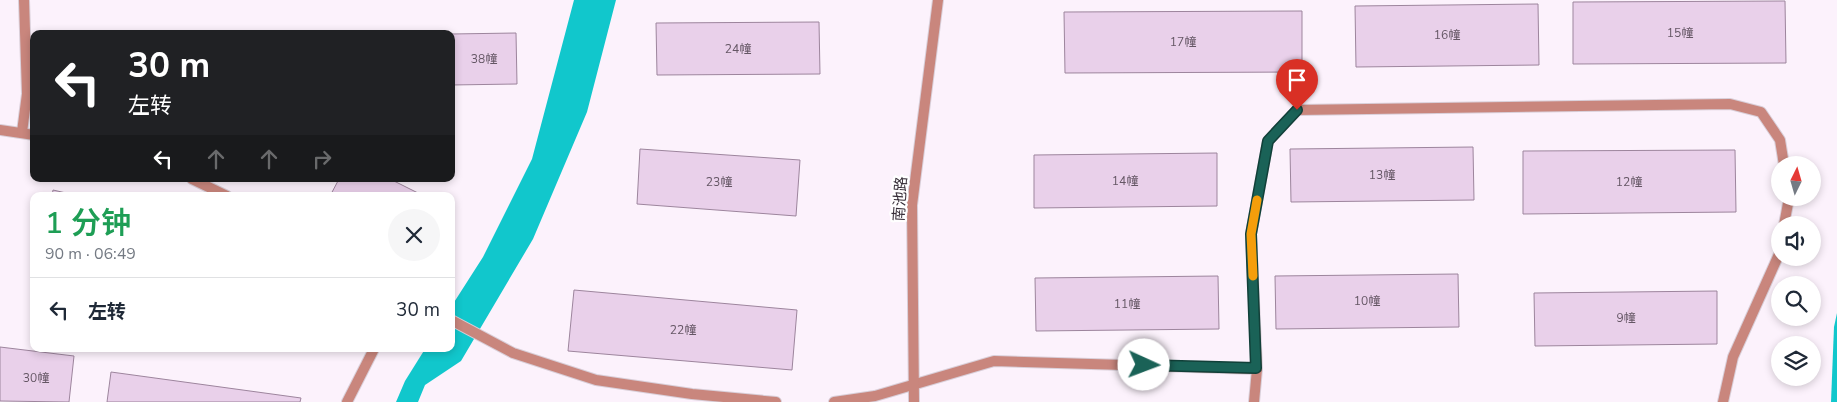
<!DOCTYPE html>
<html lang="zh">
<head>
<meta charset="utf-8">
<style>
	:root { --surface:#fff; --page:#f6f6f7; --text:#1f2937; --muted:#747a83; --line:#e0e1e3 }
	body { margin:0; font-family:"Nunito Sans","Noto Sans SC",sans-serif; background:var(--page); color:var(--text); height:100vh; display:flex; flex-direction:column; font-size:19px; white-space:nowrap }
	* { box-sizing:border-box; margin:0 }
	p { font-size:16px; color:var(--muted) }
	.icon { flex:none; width:28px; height:28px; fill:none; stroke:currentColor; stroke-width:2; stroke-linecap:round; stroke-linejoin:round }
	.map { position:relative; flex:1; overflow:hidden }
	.sheet { position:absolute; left:30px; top:192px; width:425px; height:160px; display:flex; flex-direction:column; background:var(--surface); border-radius:10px; box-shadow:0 2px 8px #0003 }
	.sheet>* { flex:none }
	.hud { position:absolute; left:30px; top:30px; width:425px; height:152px; border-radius:10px; box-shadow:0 2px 8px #0003; background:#202124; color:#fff; overflow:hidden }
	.needle { width:32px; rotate:5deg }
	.tools { position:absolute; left:1771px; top:156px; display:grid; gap:10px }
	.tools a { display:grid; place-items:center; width:50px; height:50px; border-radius:50%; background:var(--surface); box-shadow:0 2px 8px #0003; font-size:25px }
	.pin { position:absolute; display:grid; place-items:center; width:42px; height:42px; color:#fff; margin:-51px -21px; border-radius:50% 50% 50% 0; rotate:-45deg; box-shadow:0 0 5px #0007 }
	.pin .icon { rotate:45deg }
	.me { position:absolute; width:55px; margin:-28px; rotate:92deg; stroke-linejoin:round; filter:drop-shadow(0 0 4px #0008) }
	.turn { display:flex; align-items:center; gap:18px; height:105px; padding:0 15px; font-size:22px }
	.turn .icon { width:65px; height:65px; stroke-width:2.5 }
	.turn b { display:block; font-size:35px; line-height:42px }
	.lanes { display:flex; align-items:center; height:48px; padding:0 15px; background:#0003; justify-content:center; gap:25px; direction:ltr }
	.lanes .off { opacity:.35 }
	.round { display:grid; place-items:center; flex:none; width:52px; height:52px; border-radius:26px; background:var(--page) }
	.headline { display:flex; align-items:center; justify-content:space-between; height:85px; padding:0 15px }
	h1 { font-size:30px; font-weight:600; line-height:38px; color:#1e9e55 }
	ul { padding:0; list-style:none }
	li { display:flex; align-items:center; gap:15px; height:65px; padding:0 15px; border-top:1px solid var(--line) }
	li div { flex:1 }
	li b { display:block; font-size:19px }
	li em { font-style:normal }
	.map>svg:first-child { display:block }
</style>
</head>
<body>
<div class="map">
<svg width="1837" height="402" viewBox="0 0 1837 402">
	<rect width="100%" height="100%" fill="#fcf2fc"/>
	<g fill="#11c7cc">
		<polygon points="574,0 616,0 587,112 533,239 461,361 425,385 418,402 396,402 405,381 425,349 451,349 451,307 483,257 532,159"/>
		<polygon points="1837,313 1837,402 1831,402 1834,327"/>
	</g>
	<g fill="#e9d0ea" stroke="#9d859d">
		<polygon points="1785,1 1786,63 1573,64 1573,2"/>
		<polygon points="1538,4 1539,65 1356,67 1355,6"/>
		<polygon points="1302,11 1302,72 1065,73 1064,12"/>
		<polygon points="819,22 820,74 657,75 656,23"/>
		<polygon points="516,33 517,84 451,85 451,34"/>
		<polygon points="1473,147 1474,200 1291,202 1290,149"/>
		<polygon points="640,149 800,160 796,216 637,204"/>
		<polygon points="1735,150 1736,212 1523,214 1523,151"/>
		<polygon points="1217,153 1217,206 1034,208 1034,155"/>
		<polygon points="339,179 390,179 424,196 330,196"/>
		<polygon points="53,190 79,196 52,196"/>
		<polygon points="1458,274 1459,327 1276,329 1275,276"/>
		<polygon points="1218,276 1219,329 1036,331 1035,278"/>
		<polygon points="574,290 797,310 792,370 568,351"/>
		<polygon points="1717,291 1717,344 1535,346 1534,293"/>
		<polygon points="0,347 74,356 69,402 0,401"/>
		<polygon points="111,372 301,398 300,402 107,402"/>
	</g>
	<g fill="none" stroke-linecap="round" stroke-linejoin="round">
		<g stroke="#d9cfd9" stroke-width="12">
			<g id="minor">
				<polyline points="0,130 34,135"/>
				<polyline points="22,132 27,94 24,0"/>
				<polyline points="192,179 227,196"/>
				<polyline points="1784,225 1789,198"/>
				<polyline points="451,320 513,353 596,380 692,394 776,402"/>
				<polyline points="347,402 374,349"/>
				<polyline points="834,402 875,396 994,361 1257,369"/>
				<polyline points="914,402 912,205 938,0"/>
				<polyline points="1254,402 1257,369 1251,234 1268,141 1297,110 1730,104 1761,112 1780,140 1784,165"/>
				<polyline points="1723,402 1733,357 1780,252"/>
			</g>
		</g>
		<use href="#minor" stroke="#c9867d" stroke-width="10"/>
	</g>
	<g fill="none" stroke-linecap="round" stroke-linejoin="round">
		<g stroke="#114039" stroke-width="12">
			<polyline id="route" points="1144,365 1256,368 1251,234 1268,141 1297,110"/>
		</g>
		<use href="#route" stroke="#1a6257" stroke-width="9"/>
		<polyline stroke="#f59e0b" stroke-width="9" points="1253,276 1251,234 1257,200"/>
	</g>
	<g text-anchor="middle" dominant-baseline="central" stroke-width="4.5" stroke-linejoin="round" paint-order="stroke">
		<g font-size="12" fill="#645664">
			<text x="1680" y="33">15幢</text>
			<text x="1447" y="35">16幢</text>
			<text x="1183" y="42">17幢</text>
			<text x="738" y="49">24幢</text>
			<text x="484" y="59">38幢</text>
			<text x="1382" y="175">13幢</text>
			<text x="1125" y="181">14幢</text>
			<text x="719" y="182">23幢</text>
			<text x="1629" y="182">12幢</text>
			<text x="1367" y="301">10幢</text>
			<text x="1127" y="304">11幢</text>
			<text x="1626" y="318">9幢</text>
			<text x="683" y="330">22幢</text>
			<text x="36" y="378">30幢</text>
		</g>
		<g font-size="15" fill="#372e38" stroke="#fff">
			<text transform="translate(900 199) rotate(-86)">南池路</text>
		</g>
	</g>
</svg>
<div class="tools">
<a><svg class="needle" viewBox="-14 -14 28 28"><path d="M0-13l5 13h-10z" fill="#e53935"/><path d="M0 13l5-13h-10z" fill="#747a83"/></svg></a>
<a><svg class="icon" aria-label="sound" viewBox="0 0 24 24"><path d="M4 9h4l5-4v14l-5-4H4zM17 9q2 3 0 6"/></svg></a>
<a><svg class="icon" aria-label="search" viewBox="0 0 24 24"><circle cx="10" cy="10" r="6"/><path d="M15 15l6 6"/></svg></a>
<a><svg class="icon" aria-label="layers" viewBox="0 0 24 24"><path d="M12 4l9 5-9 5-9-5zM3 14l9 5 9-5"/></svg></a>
</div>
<div class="pin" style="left:1297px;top:110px;background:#d93025"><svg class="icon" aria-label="arrive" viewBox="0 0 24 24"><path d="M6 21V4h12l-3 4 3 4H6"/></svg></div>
<svg class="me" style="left:1144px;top:365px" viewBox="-20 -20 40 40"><circle r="19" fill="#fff"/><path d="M0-13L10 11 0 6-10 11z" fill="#1a6257"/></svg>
<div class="hud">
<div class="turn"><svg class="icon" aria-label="left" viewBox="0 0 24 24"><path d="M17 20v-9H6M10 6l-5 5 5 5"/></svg><div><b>30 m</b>左转</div></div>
<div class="lanes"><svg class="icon" aria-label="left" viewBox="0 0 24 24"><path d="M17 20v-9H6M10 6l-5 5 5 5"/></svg><svg class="icon off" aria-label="ahead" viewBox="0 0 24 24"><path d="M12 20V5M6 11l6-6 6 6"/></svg><svg class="icon off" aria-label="ahead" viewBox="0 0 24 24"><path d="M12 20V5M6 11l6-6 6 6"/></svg><svg class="icon off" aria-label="right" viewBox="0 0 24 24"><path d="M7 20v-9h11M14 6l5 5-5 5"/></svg></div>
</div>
<section class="sheet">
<div class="headline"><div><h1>1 分钟</h1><p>90 m · 06:49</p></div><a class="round"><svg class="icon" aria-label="close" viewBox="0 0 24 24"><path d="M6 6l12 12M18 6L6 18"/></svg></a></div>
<ul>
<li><svg class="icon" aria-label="left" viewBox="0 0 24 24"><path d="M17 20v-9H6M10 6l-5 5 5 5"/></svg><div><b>左转</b></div><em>30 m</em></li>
</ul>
</section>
</div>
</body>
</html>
